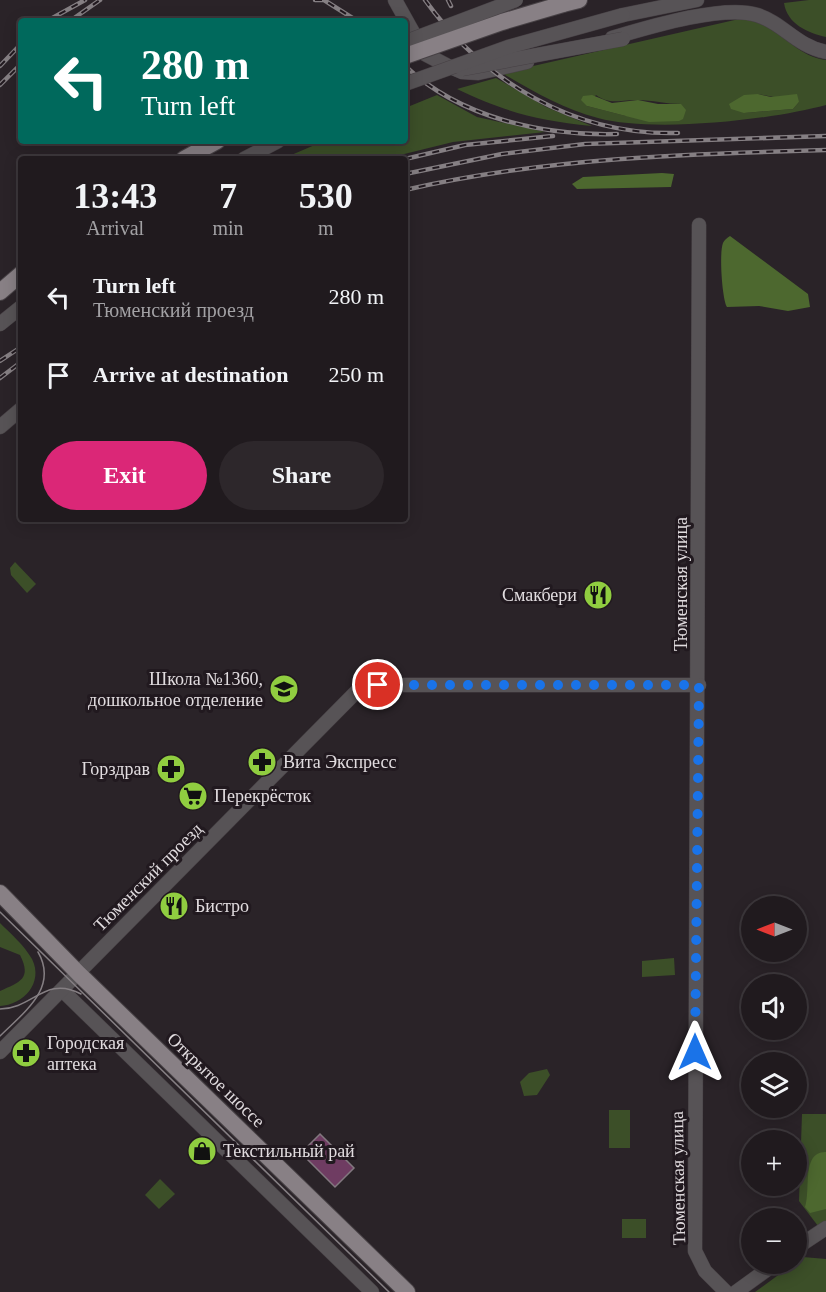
<!DOCTYPE html>
<html lang="en">
<head>
<meta charset="utf-8">
<style>
	:root { --surface:#201a1e; --page:#2d272b; --text:#f1f3f6; --muted:#a2a1a4; --line:#3d383c; --accent:#db2777 }
	body { margin:0; font-family:Georgia,serif; background:var(--page); color:var(--text); height:100vh; display:flex; flex-direction:column; font-size:22px; white-space:nowrap }
	* { box-sizing:border-box; margin:0 }
	p { font-size:20px; color:var(--muted) }
	.icon { flex:none; width:33px; height:33px; fill:none; stroke:currentColor; stroke-width:2; stroke-linecap:round; stroke-linejoin:round }
	.map { position:relative; flex:1; overflow:hidden }
	.sheet { position:absolute; left:18px; top:156px; width:390px; height:366px; display:flex; flex-direction:column; background:var(--surface); border-radius:6px; box-shadow:0 3px 15px #0003,0 0 0 2px var(--line) }
	.sheet>* { flex:none }
	.top-card { position:absolute; left:18px; top:18px; width:390px; height:126px; border-radius:6px; box-shadow:0 3px 15px #0003,0 0 0 2px var(--line); background:#00695c; color:#fff; overflow:hidden }
	.needle { width:39px; rotate:270deg }
	.controls { position:absolute; left:741px; top:896px; display:grid; gap:12px }
	.controls a { display:grid; place-items:center; width:66px; height:66px; border-radius:50%; background:var(--surface); box-shadow:0 3px 15px #0003,0 0 0 2px var(--line); font-size:30px }
	.pin { position:absolute; display:grid; place-items:center; width:51px; height:51px; color:#fff; margin:-26px; border:3px solid #fff; border-radius:50%; box-shadow:0 2px 6px #0007 }
	.me { position:absolute; width:66px; margin:-33px; rotate:0deg; stroke-linejoin:round; filter:drop-shadow(0 0 4px #0008) }
	.turn { display:flex; align-items:center; gap:21px; height:126px; padding:0 24px; font-size:27px }
	.turn .icon { width:78px; height:78px; stroke-width:2.5 }
	.turn b { display:block; font-size:42px; line-height:51px }
	.eta { display:flex; justify-content:space-evenly; align-items:center; height:102px; text-align:center }
	.eta b { font-size:36px; font-weight:800; line-height:42px }
	.button { display:flex; gap:12px; margin-top:auto; padding:12px 24px }
	.button a { flex:1; height:69px; border-radius:36px; background:var(--accent); color:#fff; font-size:24px; font-weight:800; line-height:69px; text-align:center }
	.button a+a { background:var(--page); color:var(--text) }
	ul { padding:0; list-style:none }
	li { display:flex; align-items:center; gap:18px; height:78px; padding:0 24px }
	li div { flex:1 }
	li b { display:block; font-size:22px }
	li em { font-style:normal }
	.map>svg:first-child { display:block }
</style>
</head>
<body>
<div class="map">
<svg width="826" height="1292" viewBox="0 0 826 1292">
	<rect width="100%" height="100%" fill="#2a2328"/>
	<g fill="#3c4f28" fill-rule="evenodd">
		<path d="M 809,0 L 826,0 L 826,37 C 808,33 787,24 784,3 Z"/>
		<path d="M 739,19 C 777,20 792,56 826,60 L 826,105 C 771,120 653,133 598,118 C 563,109 532,91 502,73 ZM 758,94 L 799,102 L 793,109 L 744,113 ZM 596,95 C 611,106 621,99 638,100 C 652,100 666,104 681,104 L 626,116 L 587,106 Z"/>
		<path d="M 496,78 L 546,107 L 592,126 C 536,120 508,113 457,89 Z"/>
		<polygon points="437,95 477,117 545,132 453,142 384,159 282,159 324,141 405,141 405,108"/>
		<polygon points="15,562 36,584 27,593 11,575 10,568"/>
		<path d="M 0,923 C 11,934 24,945 32,959 C 44,983 23,1005 0,1006 L 0,991 C 20,982 32,979 20,955 L 0,947 Z"/>
		<polygon points="674,958 675,975 642,977 642,961"/>
		<polygon points="547,1069 550,1075 537,1095 524,1096 520,1082 529,1073"/>
		<rect x="609" y="1110" width="21" height="38"/>
		<polygon points="802,1114 826,1114 826,1221 818,1226 799,1201"/>
		<polygon points="160,1179 175,1194 159,1209 145,1195"/>
		<rect x="622" y="1219" width="24" height="19"/>
		<polygon points="803,1257 826,1259 826,1292 755,1292"/>
	</g>
	<g fill="#4d682f">
		<polygon points="758,94 771,97 797,94 799,102 793,109 744,113 731,109 729,104 744,95"/>
		<polygon points="592,95 612,103 638,100 658,104 681,104 686,110 683,119 679,121 649,122 587,106 581,100 583,96"/>
		<polygon points="662,173 674,174 671,187 577,189 572,184 583,177"/>
		<path d="M 730,236 L 808,294 L 810,307 L 788,311 L 759,306 L 727,307 C 722,299 719,252 723,243 C 724,240 727,238 730,236 Z"/>
		<path d="M 826,1152 L 826,1209 L 810,1213 L 805,1207 C 811,1190 801,1151 826,1152 Z"/>
	</g>
	<polygon fill="#6f3c62" stroke="#82787f" stroke-width="1.5" points="320,1134 354,1168 335,1187 301,1153"/>
	<g fill="none" stroke-linecap="round" stroke-linejoin="round">
		<g stroke="#474145" stroke-width="15">
			<g id="minor">
				<polyline points="395,0 425,54 446,65 462,72 478,73 527,62"/>
				<polyline points="623,15 697,0"/>
				<path d="M 612,38 C 646,28 723,4 757,15 C 783,23 796,46 826,52"/>
				<polyline points="244,159 278,141"/>
				<polyline points="699,225 695,1251 705,1271 726,1292"/>
				<polyline points="0,324 21,307"/>
				<polyline points="0,427 21,409"/>
				<polyline points="62,990 372,1292"/>
				<polyline points="0,1052 359,689 378,685 699,685"/>
				<polyline points="796,1248 826,1228"/>
				<polyline points="736,1292 776,1263"/>
			</g>
		</g>
		<g stroke="#474145" stroke-width="18">
			<g id="major">
				<polyline points="563,4 579,0"/>
				<polyline points="184,159 217,141"/>
				<polyline points="0,292 21,274"/>
				<polyline points="0,893 79,974 407,1292"/>
			</g>
		</g>
		<use href="#minor" stroke="#575356" stroke-width="14"/>
		<use href="#major" stroke="#888085" stroke-width="16"/>
		<g stroke="#857f83" stroke-width="1.5">
			<polyline points="0,912 389,1292"/>
			<path d="M 0,1009 C 33,1009 45,975 81,994"/>
			<path d="M 0,1036 C 23,1013 59,988 38,952"/>
		</g>
		<g stroke="#857f83" stroke-width="4.5">
			<g id="rail">
				<polyline points="315,0 324,0 354,19"/>
				<path d="M 425,0 C 484,82 575,136 678,133"/>
				<polyline points="448,0 451,6"/>
				<polyline points="47,21 85,0"/>
				<polyline points="70,21 100,0"/>
				<polyline points="0,66 21,44"/>
				<path d="M 405,66 C 461,118 542,136 617,134"/>
				<polyline points="0,85 21,64"/>
				<polyline points="405,159 465,145 553,136"/>
				<polyline points="405,174 502,154 585,144 826,136"/>
				<path d="M 405,190 C 544,158 684,154 826,150"/>
				<polyline points="0,361 21,347"/>
				<polyline points="0,378 21,362"/>
			</g>
		</g>
		<use href="#rail" stroke="#21191f" stroke-width="2" stroke-dasharray="7" stroke-linecap="butt"/>
		<g stroke="#474145" stroke-width="15" stroke-linecap="butt">
			<g id="minor-bridge">
				<polyline points="405,42 516,0"/>
				<polyline points="462,69 623,39"/>
				<polyline points="405,84 508,47 623,15"/>
			</g>
		</g>
		<g stroke="#474145" stroke-width="18" stroke-linecap="butt">
			<polyline id="major-bridge" points="405,56 502,22 563,4"/>
		</g>
		<use href="#minor-bridge" stroke="#575356" stroke-width="14"/>
		<use href="#major-bridge" stroke="#888085" stroke-width="16"/>
	</g>
	<g fill="none" stroke-linecap="round" stroke-linejoin="round">
		<polyline stroke="#1a73e8" stroke-width="10" stroke-dasharray="0 18" points="378,685 699,685 695,1052"/>
	</g>
	<defs>
		<g id="restaurant-disc" transform="scale(1.5)"><circle r="9.5" fill="#90cd40" stroke="#21191f"/><path d="M-5-6h1v4h1v-4h1v4h1v-4h1v5L-1.5 .5V6h-2V.5L-5-1ZM5-6V6H3V1.5H1.5Q1.5-4 5-6Z" fill="#111"/></g>
		<g id="school-disc" transform="scale(1.5)"><circle r="9.5" fill="#90cd40" stroke="#21191f"/><path d="M0-5L7-2L0 1L-7-2ZM-4 1L0 2.5L4 1V4Q0 6-4 4Z" fill="#111"/></g>
		<g id="pharmacy-disc" transform="scale(1.5)"><circle r="9.5" fill="#90cd40" stroke="#21191f"/><path d="M-2-6h4v4h4v4h-4v4h-4v-4h-4v-4h4Z" fill="#111"/></g>
		<g id="supermarket-disc" transform="scale(1.5)"><circle r="9.5" fill="#90cd40" stroke="#21191f"/><path d="M-6-5.5h2.5l.6 2H6L4.5 2H-2.5L-4.4-4H-6ZM-1.5 3.2a1.3 1.3 0 1 0 .1 0ZM3 3.2a1.3 1.3 0 1 0 .1 0Z" fill="#111"/></g>
		<g id="shop-disc" transform="scale(1.5)"><circle r="9.5" fill="#90cd40" stroke="#21191f"/><path d="M-5-2.5h2.3a2.7 3.5 0 0 1 5.4 0H5L5.5 6h-11ZM-1.5-2.5h3a1.5 2.3 0 0 0-3 0Z" fill="#111"/></g>
	</defs>
	<g fill-rule="evenodd">
		<use href="#restaurant-disc" x="598" y="595"/>
		<use href="#school-disc" x="284" y="689"/>
		<use href="#pharmacy-disc" x="262" y="762"/>
		<use href="#pharmacy-disc" x="171" y="769"/>
		<use href="#supermarket-disc" x="193" y="796"/>
		<use href="#restaurant-disc" x="174" y="906"/>
		<use href="#pharmacy-disc" x="26" y="1053"/>
		<use href="#shop-disc" x="202" y="1151"/>
	</g>
	<g text-anchor="middle" dominant-baseline="central" stroke-width="6" stroke-linejoin="round" paint-order="stroke">
		<g font-size="18" fill="#e1dcdf" stroke="#21191f">
			<text transform="translate(681 584) rotate(-90)">Тюменская улица</text>
			<text transform="translate(148 877) rotate(-45)">Тюменский проезд</text>
			<text transform="translate(216 1080) rotate(44)">Открытое шоссе</text>
			<text transform="translate(678 1178) rotate(-91)">Тюменская улица</text>
		</g>
		<g font-size="18" fill="#e1dcdf" stroke="#21191f" text-anchor="start">
			<text x="577" y="595" text-anchor="end">Смакбери</text>
			<text x="263" y="679" text-anchor="end">Школа №1360,<tspan x="263" dy="21">дошкольное отделение</tspan></text>
			<text x="283" y="762">Вита Экспресс</text>
			<text x="150" y="769" text-anchor="end">Горздрав</text>
			<text x="214" y="796">Перекрёсток</text>
			<text x="195" y="906">Бистро</text>
			<text x="47" y="1043">Городская<tspan x="47" dy="21">аптека</tspan></text>
			<text x="223" y="1151">Текстильный рай</text>
		</g>
	</g>
</svg>
<div class="controls">
<a><svg class="needle" viewBox="-14 -14 28 28"><path d="M0-13l5 13h-10z" fill="#e53935"/><path d="M0 13l5-13h-10z" fill="#a2a1a4"/></svg></a>
<a><svg class="icon" aria-label="sound" viewBox="0 0 24 24"><path d="M4 9h4l5-4v14l-5-4H4zM17 9q2 3 0 6"/></svg></a>
<a><svg class="icon" aria-label="layers" viewBox="0 0 24 24"><path d="M12 4l9 5-9 5-9-5zM3 14l9 5 9-5"/></svg></a>
<a>+</a>
<a>−</a>
</div>
<div class="pin" style="left:378px;top:685px;background:#d93025"><svg class="icon" aria-label="arrive" viewBox="0 0 24 24"><path d="M6 21V4h12l-3 4 3 4H6"/></svg></div>
<svg class="me" style="left:695px;top:1052px" viewBox="-20 -20 40 40"><path d="M0-17L14 15 0 8-14 15z" fill="#1a73e8" stroke="#fff" stroke-width="4"/></svg>
<div class="top-card">
<div class="turn"><svg class="icon" aria-label="left" viewBox="0 0 24 24"><path d="M17 20v-9H6M10 6l-5 5 5 5"/></svg><div><b>280 m</b>Turn left</div></div>
</div>
<section class="sheet">
<div class="eta">
<div><b>13:43</b><p>Arrival</p></div>
<div><b>7</b><p>min</p></div>
<div><b>530</b><p>m</p></div>
</div>
<ul>
<li><svg class="icon" aria-label="left" viewBox="0 0 24 24"><path d="M17 20v-9H6M10 6l-5 5 5 5"/></svg><div><b>Turn left</b><p>Тюменский проезд</p></div><em>280 m</em></li>
<li><svg class="icon" aria-label="arrive" viewBox="0 0 24 24"><path d="M6 21V4h12l-3 4 3 4H6"/></svg><div><b>Arrive at destination</b></div><em>250 m</em></li>
</ul>
<div class="button"><a>Exit</a><a>Share</a></div>
</section>
</div>
</body>
</html>
